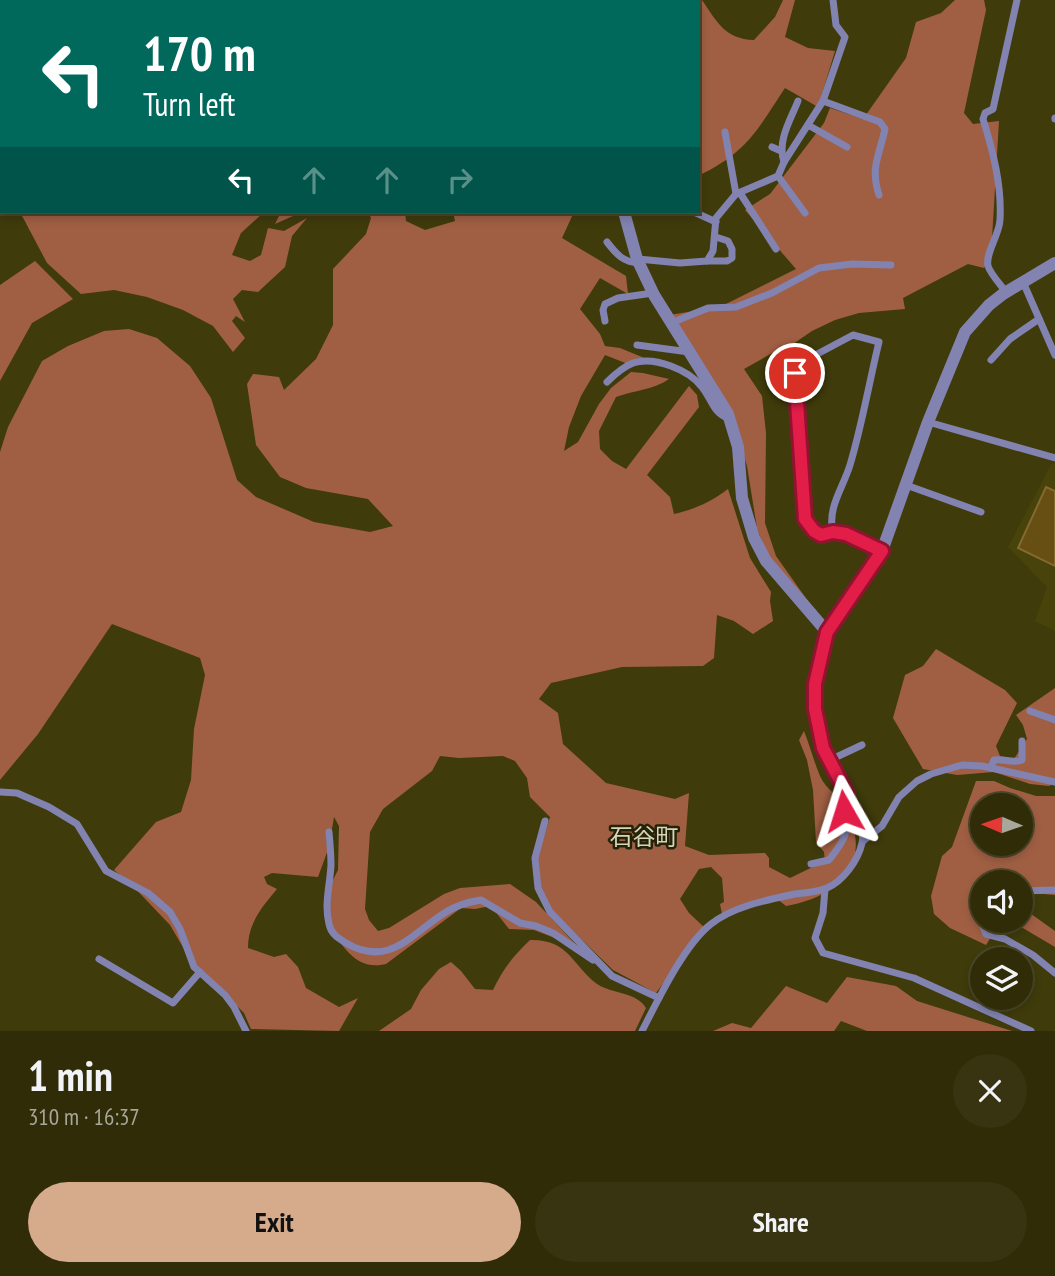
<!DOCTYPE html>
<html lang="en">
<head>
<meta charset="utf-8">
<style>
	:root { --surface:#302c08; --page:#383412; --text:#f1f3f6; --muted:#a8a79c; --line:#4b4829; --accent:#d6ab8b }
	body { margin:0; font-family:"PT Sans Narrow","Noto Sans JP",sans-serif; background:var(--page); color:var(--text); height:100vh; display:flex; flex-direction:column; font-size:26px; white-space:nowrap }
	* { box-sizing:border-box; margin:0 }
	p { font-size:23px; color:var(--muted) }
	.icon { flex:none; width:38px; height:38px; fill:none; stroke:currentColor; stroke-width:2; stroke-linecap:round; stroke-linejoin:round }
	.map { position:relative; height:1031px; overflow:hidden }
	.drawer { display:flex; flex-direction:column; background:var(--surface); flex:1 }
	.drawer>* { flex:none }
	.hud { position:absolute; left:0px; top:0px; width:700px; height:214px; box-shadow:0 4px 10px #0003,0 0 0 2px var(--line); background:#00695c; color:#fff; overflow:hidden }
	.needle { width:46px; rotate:272deg }
	.fabs { position:absolute; left:970px; top:793px; display:grid; gap:14px }
	.fabs a { display:grid; place-items:center; width:63px; height:63px; border-radius:50%; background:var(--surface); box-shadow:0 4px 10px #0003,0 0 0 2px var(--line); font-size:35px }
	.pin { position:absolute; display:grid; place-items:center; width:60px; height:60px; color:#fff; margin:-30px; border:4px solid #fff; border-radius:50%; box-shadow:0 2px 7px #0007 }
	.me { position:absolute; width:77px; margin:-38px; rotate:354deg; stroke-linejoin:round; filter:drop-shadow(0 0 5px #0008) }
	.turn { display:flex; align-items:center; gap:24px; height:147px; padding:0 28px; font-size:32px }
	.turn .icon { width:91px; height:91px; stroke-width:2.5 }
	.turn b { display:block; font-size:49px; line-height:60px }
	.lanes { display:flex; align-items:center; height:66px; padding:0 28px; background:#0003; justify-content:center; gap:35px; direction:ltr }
	.lanes .off { opacity:.35 }
	.round { display:grid; place-items:center; flex:none; width:74px; height:74px; border-radius:37px; background:var(--page) }
	.headline { display:flex; align-items:center; justify-content:space-between; height:119px; padding:0 28px }
	h1 { font-size:42px; font-weight:700; line-height:52px }
	.action { display:flex; gap:14px; margin-top:auto; padding:14px 28px }
	.action a { flex:1; height:80px; border-radius:42px; background:var(--accent); color:#111; font-size:28px; font-weight:700; line-height:80px; text-align:center }
	.action a+a { background:var(--page); color:var(--text) }
	.map>svg:first-child { display:block }
</style>
</head>
<body>
<div class="map">
<svg width="1055" height="1031" viewBox="0 0 1055 1031">
	<rect width="100%" height="100%" fill="#403b0b"/>
	<polygon fill="#48430a" points="1052,463 1055,464 1055,631 1035,621 1047,587 1008,547"/>
	<g fill="#a05f43" fill-rule="evenodd">
		<path d="M 599,0 L 702,0 C 717,22 725,39 754,40 L 775,17 L 783,0 L 795,0 L 785,37 L 808,48 L 835,51 L 818,107 L 785,88 C 756,132 747,152 698,176 L 698,2 Z"/>
		<polygon points="955,0 984,0 986,10 964,113 973,124 999,121 991,255 984,268 968,264 903,298 905,309 859,313 835,320 812,331 790,346 774,352 744,369 762,396 766,433 765,523 776,556 815,611 767,557 757,528 747,466 731,414 669,315 720,307 796,269 745,210 770,194 824,123 830,108 863,119 906,58 916,22 941,13"/>
		<polygon points="20,212 302,212 275,224 280,214 263,213 241,233 232,255 250,261 261,255 268,228 284,231 307,218 292,236 285,267 258,292 242,290 233,299 245,322 236,316 232,321 245,338 233,352 213,326 183,310 147,297 114,290 81,294 47,263"/>
		<path d="M 368,212 L 405,212 L 406,221 L 425,230 L 455,221 L 453,212 L 574,212 L 562,238 L 626,276 L 628,294 L 600,278 L 580,309 L 600,334 L 605,346 L 620,348 L 664,366 L 638,358 L 628,364 L 605,355 L 581,396 L 569,427 L 564,451 L 578,442 L 599,404 L 611,388 L 631,372 L 643,373 L 669,379 C 653,390 635,390 616,397 L 599,431 L 600,449 L 612,461 L 626,469 L 689,386 L 697,395 L 699,407 L 647,475 L 670,497 L 674,514 C 695,509 711,502 728,489 L 750,558 L 771,592 L 770,601 L 773,621 L 753,634 L 734,621 L 717,615 L 714,658 L 703,666 L 622,667 L 551,683 L 539,699 L 558,713 L 563,744 L 606,783 L 675,799 L 689,793 L 685,846 L 709,855 L 765,853 L 769,858 L 769,867 L 790,878 L 825,861 L 824,852 L 816,842 L 813,790 L 807,760 L 799,740 L 804,731 C 810,746 814,762 820,776 C 826,790 841,797 847,809 C 852,817 853,826 855,835 C 862,878 823,900 786,906 L 776,898 L 722,914 L 720,904 L 724,902 L 722,878 L 711,867 L 699,869 L 680,899 L 689,913 L 705,928 L 656,993 L 613,970 L 551,910 L 542,892 L 537,875 L 538,857 L 550,817 L 530,797 L 527,778 L 515,761 L 503,756 L 459,758 L 440,756 L 432,771 L 383,809 L 370,832 L 365,909 L 369,920 L 378,931 L 389,928 L 444,894 L 460,888 L 510,884 L 536,902 L 578,947 L 534,930 L 509,929 L 491,906 L 475,909 L 461,908 L 386,964 C 354,972 340,942 325,919 L 330,886 L 338,870 L 339,826 L 334,817 L 329,847 L 318,877 L 272,873 L 264,877 L 267,884 L 277,889 C 262,907 248,923 248,948 L 274,957 L 286,954 L 298,967 L 306,988 L 339,1007 L 358,998 L 339,1031 L 251,1029 L 244,1013 L 219,988 L 209,981 L 184,949 L 170,925 L 130,883 L 114,870 L 156,822 L 181,812 L 191,780 L 194,729 L 205,675 L 200,658 L 112,624 L 38,734 L 0,780 L 0,452 L 8,427 L 42,361 L 68,346 L 104,331 L 129,329 L 157,338 L 190,366 L 211,398 L 237,480 L 256,497 L 314,522 L 370,532 L 393,526 L 368,499 L 306,488 L 280,477 L 256,445 L 247,384 L 253,374 L 279,377 L 284,390 L 316,359 L 333,325 L 333,269 L 366,234 L 371,218 Z"/>
		<polygon points="35,261 73,299 32,323 0,381 0,285"/>
		<polygon points="936,649 1005,690 1017,703 996,746 1000,756 1014,759 1027,739 1023,725 1016,715 1055,688 1055,783 1049,786 1030,784 994,772 957,775 923,769 893,718 905,675 923,666"/>
		<path d="M 976,781 L 994,781 L 1010,788 L 1036,796 L 1055,796 L 1055,895 L 1020,892 L 1020,882 L 982,882 L 982,920 L 1001,921 L 986,945 L 950,928 L 934,914 L 931,896 L 942,856 L 952,847 ZM 982,805 L 1020,805 L 1020,844 L 982,844 Z"/>
		<polygon points="1020,906 1055,931 1055,947 1011,921 1020,920"/>
		<path d="M 530,940 C 569,939 572,965 597,984 C 612,994 637,992 646,1008 L 635,1031 L 379,1031 L 411,1009 L 421,990 L 439,969 L 451,962 L 461,971 L 475,989 L 493,990 C 502,970 514,955 530,940 Z"/>
		<polygon points="847,977 896,986 917,1001 1012,1031 867,1031 841,1021 834,1031 713,1031 732,1023 751,1028 786,986 827,1003"/>
	</g>
	<polygon fill="#674e12" stroke="#846931" stroke-width="2" points="1046,487 1055,491 1055,566 1018,548"/>
	<g fill="none" stroke-linecap="round" stroke-linejoin="round">
		<g stroke="#8283b1" stroke-width="7">
			<path d="M 823,101 L 880,122 L 885,129 C 879,157 870,167 879,195"/>
			<polyline points="1055,119 1055,118"/>
			<polyline points="808,125 847,147"/>
			<polyline points="725,132 736,194"/>
			<polyline points="772,147 781,151"/>
			<path d="M 784,162 C 777,141 790,121 798,101"/>
			<polyline points="778,176 805,213"/>
			<polyline points="740,193 776,249"/>
			<polyline points="694,212 716,222"/>
			<path d="M 607,242 C 617,255 623,262 639,263"/>
			<polyline points="638,259 680,263 707,261 713,251 716,218 736,194 778,176 784,162 823,101 845,37 836,25 833,0"/>
			<polyline points="707,261 727,261 732,258 732,249 728,241 716,237"/>
			<polyline points="1023,282 1055,355"/>
			<path d="M 1006,292 C 1001,285 991,275 988,266 C 985,253 999,236 1000,220 C 1002,186 993,151 983,119 L 985,113 L 993,109 L 1017,0"/>
			<polyline points="605,321 603,310 605,304 618,298 653,293"/>
			<polyline points="671,323 708,308 736,307 772,293 819,268 852,264 891,265"/>
			<polyline points="637,345 689,352"/>
			<polyline points="991,360 1010,339 1039,319"/>
			<path d="M 607,382 C 615,374 623,367 633,363 C 655,356 689,370 702,387 C 713,401 712,412 729,419"/>
			<polyline points="928,422 1055,458"/>
			<polyline points="906,485 981,512"/>
			<path d="M 833,532 C 827,508 843,488 850,465 C 862,425 869,383 879,342 L 853,335 L 806,360 L 795,373 L 805,519 L 814,531 L 821,535 L 833,532 L 846,534 L 882,551"/>
			<polyline points="1030,711 1055,720"/>
			<polyline points="830,760 862,745"/>
			<path d="M 991,767 L 994,760 C 1004,758 1012,764 1022,760 L 1022,741"/>
			<polyline points="0,792 17,793 49,807 77,824 106,871 148,893 170,912 180,929 194,967 225,995 234,1007 246,1031"/>
			<polyline points="545,821 535,858 538,888 550,912 612,976 659,998"/>
			<path d="M 329,832 C 330,843 331,854 331,865 C 330,885 324,904 329,924 C 331,934 338,938 346,943 C 390,969 413,932 446,912 C 457,905 468,902 481,900 L 520,923 L 536,926 L 553,933 L 593,960"/>
			<polyline points="863,841 882,826 899,797 917,781 931,774 962,765 982,766 1055,782"/>
			<path d="M 811,864 L 829,860 C 835,852 842,844 845,835 C 848,821 841,808 847,794"/>
			<polyline points="825,889 823,913 815,938 823,953 914,978 1031,1031"/>
			<polyline points="1020,891 1055,890"/>
			<polyline points="984,920 983,926 986,934 1005,939 1033,955 1055,973"/>
			<polyline points="99,959 173,1003 200,972"/>
			<path d="M 642,1031 C 658,1000 684,945 711,924 C 734,906 767,900 795,894 C 805,893 817,892 827,888 C 843,881 858,861 862,843 C 868,817 831,771 822,746 C 809,707 816,670 827,632"/>
		</g>
		<g stroke="#8283b1" stroke-width="12">
			<polyline points="506,0 507,2"/>
			<polyline points="624,212 637,259 654,295 728,414 738,447 742,498 754,538 766,561 827,632 882,551 928,422 965,332 989,305 1003,294 1055,263"/>
		</g>
	</g>
	<g fill="none" stroke-linecap="round" stroke-linejoin="round">
		<g stroke="#92132f" stroke-width="18">
			<polyline id="route" points="795,373 805,519 814,531 821,535 833,532 846,534 882,551 827,632 815,684 815,709 823,748 847,794 844,811"/>
		</g>
		<use href="#route" stroke="#e11d48" stroke-width="12"/>
	</g>
	<g text-anchor="middle" dominant-baseline="central" stroke-width="5" stroke-linejoin="round" paint-order="stroke">
		<g font-size="23" fill="#d7d5b7" stroke="#242208">
			<text x="644" y="836">石谷町</text>
		</g>
	</g>
</svg>
<div class="fabs">
<a><svg class="needle" viewBox="-14 -14 28 28"><path d="M0-13l5 13h-10z" fill="#e53935"/><path d="M0 13l5-13h-10z" fill="#a8a79c"/></svg></a>
<a><svg class="icon" aria-label="sound" viewBox="0 0 24 24"><path d="M4 9h4l5-4v14l-5-4H4zM17 9q2 3 0 6"/></svg></a>
<a><svg class="icon" aria-label="layers" viewBox="0 0 24 24"><path d="M12 4l9 5-9 5-9-5zM3 14l9 5 9-5"/></svg></a>
</div>
<div class="pin" style="left:795px;top:373px;background:#d93025"><svg class="icon" aria-label="arrive" viewBox="0 0 24 24"><path d="M6 21V4h12l-3 4 3 4H6"/></svg></div>
<svg class="me" style="left:844px;top:811px" viewBox="-20 -20 40 40"><path d="M0-17L14 15 0 8-14 15z" fill="#e11d48" stroke="#fff" stroke-width="4"/></svg>
<div class="hud">
<div class="turn"><svg class="icon" aria-label="left" viewBox="0 0 24 24"><path d="M17 20v-9H6M10 6l-5 5 5 5"/></svg><div><b>170 m</b>Turn left</div></div>
<div class="lanes"><svg class="icon" aria-label="left" viewBox="0 0 24 24"><path d="M17 20v-9H6M10 6l-5 5 5 5"/></svg><svg class="icon off" aria-label="ahead" viewBox="0 0 24 24"><path d="M12 20V5M6 11l6-6 6 6"/></svg><svg class="icon off" aria-label="ahead" viewBox="0 0 24 24"><path d="M12 20V5M6 11l6-6 6 6"/></svg><svg class="icon off" aria-label="right" viewBox="0 0 24 24"><path d="M7 20v-9h11M14 6l5 5-5 5"/></svg></div>
</div>
</div>
<section class="drawer">
<div class="headline"><div><h1>1 min</h1><p>310 m · 16:37</p></div><a class="round"><svg class="icon" aria-label="close" viewBox="0 0 24 24"><path d="M6 6l12 12M18 6L6 18"/></svg></a></div>
<div class="action"><a>Exit</a><a>Share</a></div>
</section>
</body>
</html>
